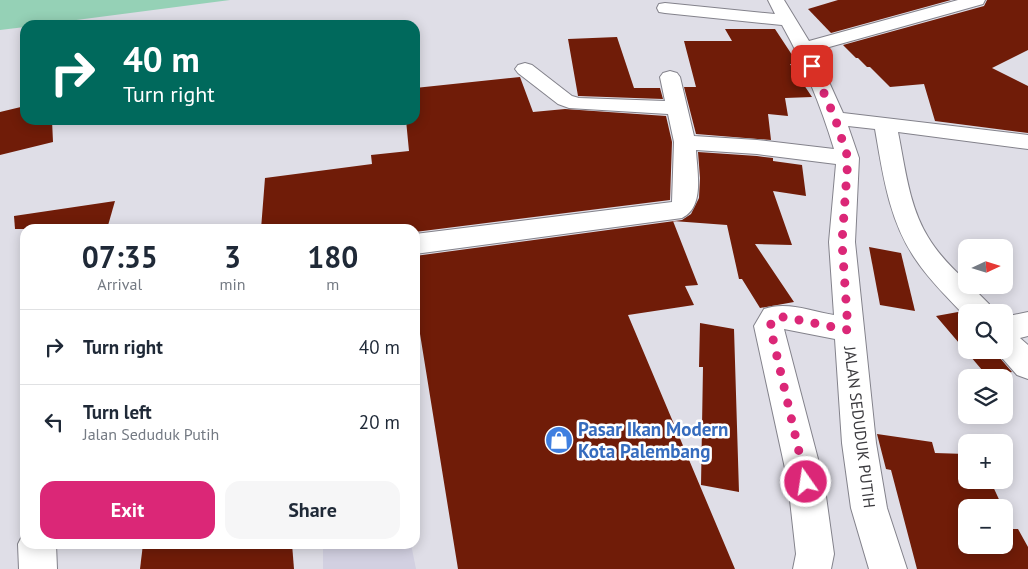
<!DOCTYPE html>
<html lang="en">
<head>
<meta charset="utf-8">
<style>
	:root { --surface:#fff; --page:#f6f6f7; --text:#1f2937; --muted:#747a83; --line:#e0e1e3; --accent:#db2777 }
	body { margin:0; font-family:"PT Sans",sans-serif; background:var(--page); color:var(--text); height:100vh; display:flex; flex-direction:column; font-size:19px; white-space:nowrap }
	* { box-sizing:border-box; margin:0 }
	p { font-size:16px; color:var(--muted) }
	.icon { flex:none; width:28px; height:28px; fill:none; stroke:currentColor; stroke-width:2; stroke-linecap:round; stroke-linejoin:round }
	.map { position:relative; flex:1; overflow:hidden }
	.sheet { position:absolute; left:20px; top:224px; width:400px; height:325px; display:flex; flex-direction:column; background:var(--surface); border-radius:15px; box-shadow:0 2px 12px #0003 }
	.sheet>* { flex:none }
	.guide { position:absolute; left:20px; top:20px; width:400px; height:105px; border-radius:15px; box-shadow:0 2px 12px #0003; background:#00695c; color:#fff; overflow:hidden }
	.needle { width:32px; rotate:86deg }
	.buttons { position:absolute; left:958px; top:239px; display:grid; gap:10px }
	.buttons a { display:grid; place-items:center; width:55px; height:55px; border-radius:10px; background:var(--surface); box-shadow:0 2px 12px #0003; font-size:25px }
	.pin { position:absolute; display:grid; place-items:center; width:42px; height:42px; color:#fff; margin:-21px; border-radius:10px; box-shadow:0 2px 8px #0006 }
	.me { position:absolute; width:55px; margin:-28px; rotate:347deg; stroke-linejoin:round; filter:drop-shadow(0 0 4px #0008) }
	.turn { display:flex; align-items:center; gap:18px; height:105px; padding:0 20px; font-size:22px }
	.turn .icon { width:65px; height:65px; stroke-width:2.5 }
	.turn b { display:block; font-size:35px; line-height:42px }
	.eta { display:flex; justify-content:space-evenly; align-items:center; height:85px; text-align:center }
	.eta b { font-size:30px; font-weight:800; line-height:35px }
	.cta { display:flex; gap:10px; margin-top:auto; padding:10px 20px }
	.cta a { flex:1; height:58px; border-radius:15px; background:var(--accent); color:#fff; font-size:20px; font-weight:800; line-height:58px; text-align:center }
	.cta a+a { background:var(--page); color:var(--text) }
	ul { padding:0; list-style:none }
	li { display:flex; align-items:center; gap:15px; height:75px; padding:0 20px; border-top:1px solid var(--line) }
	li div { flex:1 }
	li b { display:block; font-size:19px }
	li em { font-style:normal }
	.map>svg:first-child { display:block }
</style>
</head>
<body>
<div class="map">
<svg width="1028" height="569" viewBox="0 0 1028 569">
	<rect width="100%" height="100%" fill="#dfdee7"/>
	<polygon fill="#d2d0e1" points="323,544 411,544 416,569 323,569"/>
	<polygon fill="#95d1b6" points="0,0 230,0 38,25 25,25 25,27 0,30"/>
	<g fill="#701c08">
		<polygon points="838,0 951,0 831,33 808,9"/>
		<polygon points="987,0 1028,0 1028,50 992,68 1028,86 1028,133 935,121 924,84 890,87 870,67 867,67 858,58 856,58 843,45 984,6"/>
		<polygon points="725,29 775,29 798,64 790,64 812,97 785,98 788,116 768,114 771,140 696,134 684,87 696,87 684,41 732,41"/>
		<polygon points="617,37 634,88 660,88 663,99 578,96 568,39"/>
		<polygon points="520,77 533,112 565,109 666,116 672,142 670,200 415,232 415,229 261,229 265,178 372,164 371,155 409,151 406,120 415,120 415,88"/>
		<polygon points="25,106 25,120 52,120 53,142 0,155 0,112"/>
		<polygon points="698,152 757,156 773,158 773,161 802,165 806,196 773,191 792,245 755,244 794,302 760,308 742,279 739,279 727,225 673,221 698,285 685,286 694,305 628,315 735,569 458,569 415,303 415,256 682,220 691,214 699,198 700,178"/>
		<polygon points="115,201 107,229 15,229 14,216"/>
		<polygon points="869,247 901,253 915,311 880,305"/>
		<polygon points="958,312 966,319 966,350 993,350 1012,372 988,377 936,316"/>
		<polygon points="700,323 734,329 739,492 701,485 703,367 699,367"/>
		<polygon points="877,434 932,442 935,453 966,454 966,480 990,480 1003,508 966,508 966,545 1004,545 1004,509 1013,529 1018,529 1028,547 1028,569 917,569 891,470 886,469"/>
		<polygon points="143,544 292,544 294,569 140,569"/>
	</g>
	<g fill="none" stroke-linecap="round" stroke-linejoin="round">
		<g stroke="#83828b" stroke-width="2">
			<g id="minor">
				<path d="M 768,0 L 784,0 L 809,41 L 958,0 L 985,0 L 983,4 L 815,51 L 843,113 L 1028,135 L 1028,149 L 898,132 C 905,167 909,206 928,237 C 938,254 952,268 966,281 L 966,285 L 970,285 L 989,304 L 993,312 L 966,312 L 966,317 C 949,299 930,281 916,260 C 889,221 883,175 875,129 L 848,126 L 859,158 L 855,242 L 876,443 L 887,508 L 907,569 L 869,569 L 851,508 L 842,443 L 835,339 L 784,329 L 824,482 L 834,554 L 831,569 L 793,569 L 796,554 L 788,482 L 754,326 L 764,309 C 786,301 811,311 834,315 L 829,242 L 836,164 L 757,154 L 696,150 C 697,172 705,207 682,218 L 415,254 L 415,234 L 672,202 L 674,142 L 668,114 L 569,108 L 558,104 L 518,73 L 515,69 L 518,65 L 525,63 L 532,65 L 572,96 L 579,98 L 665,101 L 660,77 L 663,73 L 670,71 L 677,73 L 680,77 L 694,136 L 757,140 L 834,149 C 821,106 804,64 782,25 L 665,13 L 659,12 L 657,8 L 659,4 L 665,3 L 775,14 Z"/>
				<polygon points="1028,312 1028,336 1020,338 1028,345 1028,379 1017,375 995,350 1004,350 1004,317"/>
				<polygon points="25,530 25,544 56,544 57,569 19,569 18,544"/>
			</g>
		</g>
		<use href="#minor" fill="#fff" fill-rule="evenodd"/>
	</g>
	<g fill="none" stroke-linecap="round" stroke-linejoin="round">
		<polyline stroke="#db2777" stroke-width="9" stroke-dasharray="0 16.2" points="806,482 770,326 774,318 784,317 848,330 842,242 848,158 835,118 812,66"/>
	</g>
	<defs>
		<g id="shop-disc" transform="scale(1.4375)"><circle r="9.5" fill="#3f7fe0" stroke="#fff"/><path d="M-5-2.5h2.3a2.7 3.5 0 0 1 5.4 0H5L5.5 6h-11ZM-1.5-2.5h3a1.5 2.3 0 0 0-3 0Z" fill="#fff"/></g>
	</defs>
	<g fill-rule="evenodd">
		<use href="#shop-disc" x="559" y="440"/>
	</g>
	<g text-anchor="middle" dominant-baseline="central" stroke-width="5" stroke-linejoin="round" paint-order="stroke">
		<g font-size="16" fill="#3b3a3e" stroke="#fff">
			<text transform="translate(860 427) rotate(83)">JALAN SEDUDUK PUTIH</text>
		</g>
		<g font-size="19" font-weight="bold" fill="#366cbe" stroke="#fff" text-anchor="start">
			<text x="578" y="429">Pasar Ikan Modern<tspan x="578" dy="22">Kota Palembang</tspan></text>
		</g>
	</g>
</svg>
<div class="buttons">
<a><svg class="needle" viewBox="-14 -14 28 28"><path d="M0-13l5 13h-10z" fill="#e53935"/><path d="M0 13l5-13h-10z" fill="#747a83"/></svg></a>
<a><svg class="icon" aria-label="search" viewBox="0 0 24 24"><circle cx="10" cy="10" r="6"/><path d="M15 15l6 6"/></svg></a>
<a><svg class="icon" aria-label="layers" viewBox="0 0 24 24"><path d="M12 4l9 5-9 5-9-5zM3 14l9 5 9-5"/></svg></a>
<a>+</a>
<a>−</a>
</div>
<div class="pin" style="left:812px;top:66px;background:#d93025"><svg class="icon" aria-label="arrive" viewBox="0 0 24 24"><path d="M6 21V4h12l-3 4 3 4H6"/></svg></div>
<svg class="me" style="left:806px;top:482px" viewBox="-20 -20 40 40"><circle r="17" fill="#db2777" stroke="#fff" stroke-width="3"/><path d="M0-11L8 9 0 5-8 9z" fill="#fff"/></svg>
<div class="guide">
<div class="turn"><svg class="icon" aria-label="right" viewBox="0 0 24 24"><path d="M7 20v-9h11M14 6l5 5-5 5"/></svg><div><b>40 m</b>Turn right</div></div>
</div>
<section class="sheet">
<div class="eta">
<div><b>07:35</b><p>Arrival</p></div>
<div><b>3</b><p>min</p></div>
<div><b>180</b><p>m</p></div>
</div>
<ul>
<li><svg class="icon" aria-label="right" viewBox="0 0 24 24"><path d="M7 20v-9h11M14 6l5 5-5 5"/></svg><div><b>Turn right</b></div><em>40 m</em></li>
<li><svg class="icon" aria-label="left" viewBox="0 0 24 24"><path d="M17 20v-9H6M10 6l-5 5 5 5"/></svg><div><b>Turn left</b><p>Jalan Seduduk Putih</p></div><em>20 m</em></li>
</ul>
<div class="cta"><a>Exit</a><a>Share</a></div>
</section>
</div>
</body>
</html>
